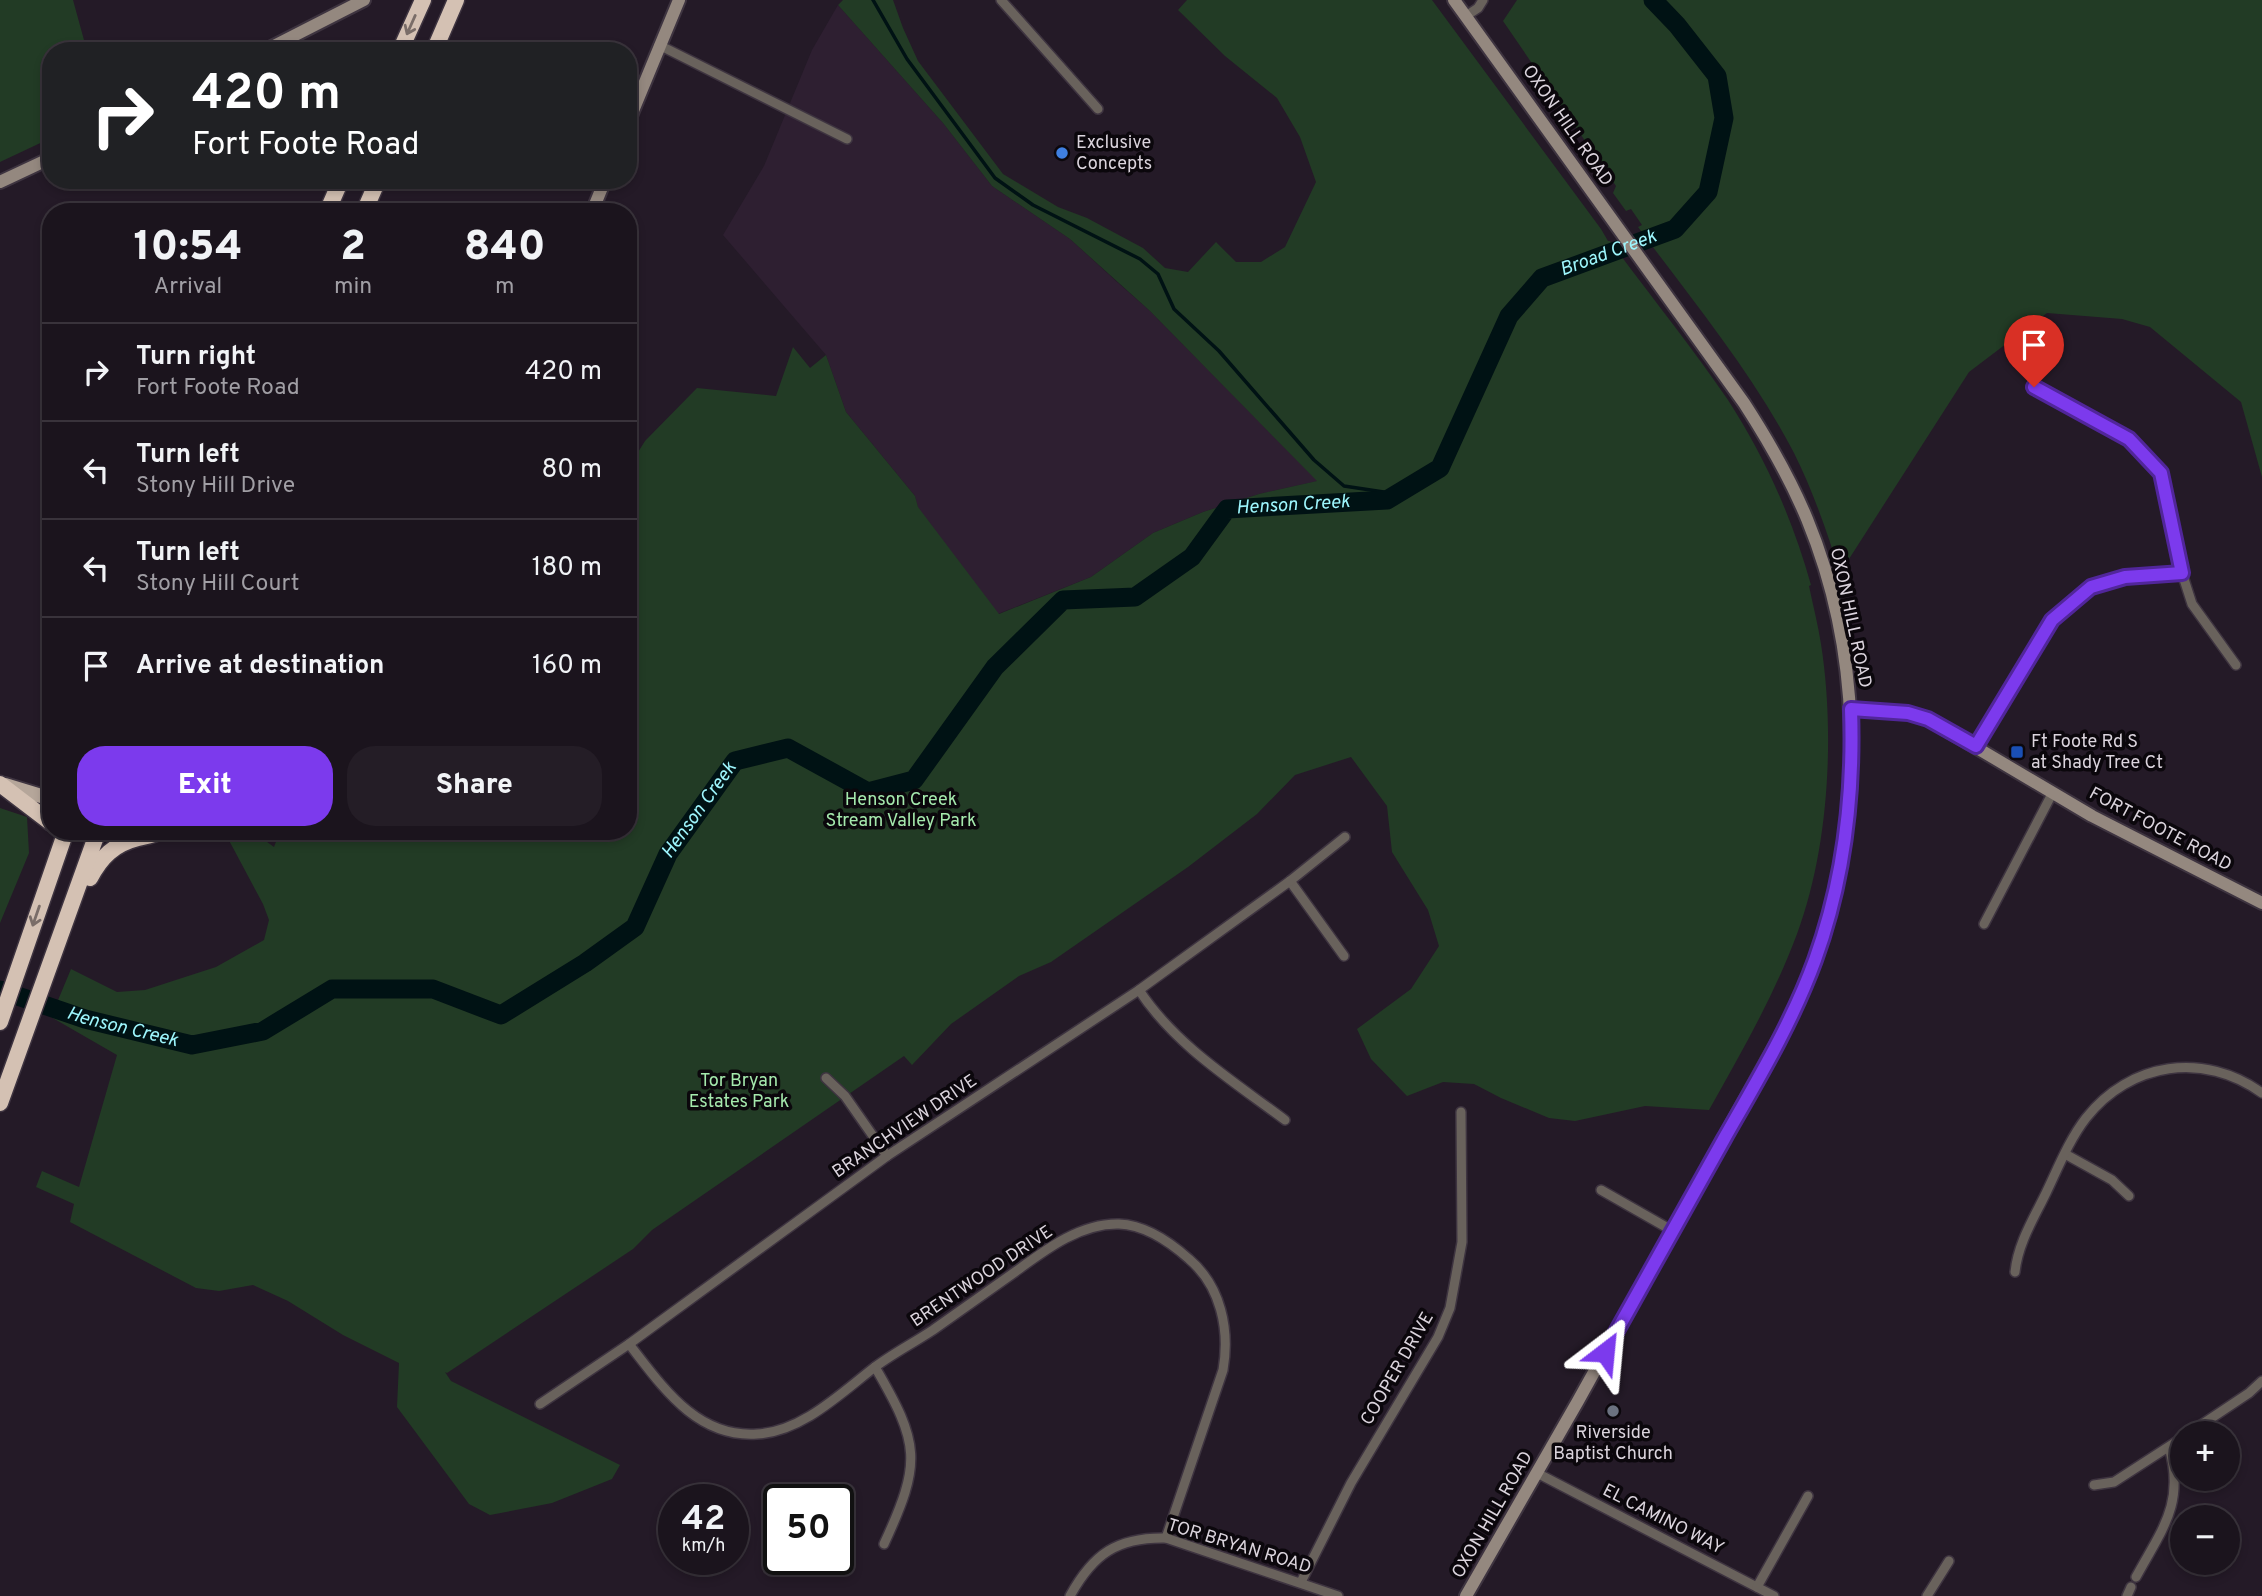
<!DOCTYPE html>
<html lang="en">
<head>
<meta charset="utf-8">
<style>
	:root { --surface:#1b141d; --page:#241d26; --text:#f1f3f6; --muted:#a09ea4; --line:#39333b; --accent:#7c3aed }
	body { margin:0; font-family:Overpass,sans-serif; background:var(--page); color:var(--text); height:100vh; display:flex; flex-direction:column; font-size:26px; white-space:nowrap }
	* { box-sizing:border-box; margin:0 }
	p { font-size:23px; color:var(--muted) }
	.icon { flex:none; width:38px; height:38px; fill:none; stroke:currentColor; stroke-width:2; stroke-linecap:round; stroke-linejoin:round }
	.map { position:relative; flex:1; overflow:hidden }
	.sheet { position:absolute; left:42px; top:203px; width:595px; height:637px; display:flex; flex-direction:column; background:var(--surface); border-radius:28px; box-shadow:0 4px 10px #0003,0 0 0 2px var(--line) }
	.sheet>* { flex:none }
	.hud { position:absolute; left:42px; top:42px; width:595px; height:147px; border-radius:28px; box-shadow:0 4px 10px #0003,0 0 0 2px var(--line); background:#202124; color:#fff; overflow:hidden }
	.buttons { position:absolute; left:2170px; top:1421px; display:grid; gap:14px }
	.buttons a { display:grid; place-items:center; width:70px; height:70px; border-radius:50%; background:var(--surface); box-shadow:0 4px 10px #0003,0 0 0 2px var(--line); font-size:35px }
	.speed { position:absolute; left:658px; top:1484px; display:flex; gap:14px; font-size:35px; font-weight:700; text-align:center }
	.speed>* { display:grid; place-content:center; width:91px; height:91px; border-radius:50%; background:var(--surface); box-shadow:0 4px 10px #0003,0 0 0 2px var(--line); line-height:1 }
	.speed small { font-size:18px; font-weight:400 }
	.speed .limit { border:4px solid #111; border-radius:10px; background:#fff; color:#111 }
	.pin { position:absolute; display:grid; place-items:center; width:60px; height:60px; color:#fff; margin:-72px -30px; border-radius:50% 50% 50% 0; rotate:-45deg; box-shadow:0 0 7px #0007 }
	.pin .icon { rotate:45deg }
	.me { position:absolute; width:77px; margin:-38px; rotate:29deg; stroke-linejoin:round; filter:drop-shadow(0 0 5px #0008) }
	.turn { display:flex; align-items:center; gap:24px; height:147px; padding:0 35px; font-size:32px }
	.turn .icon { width:91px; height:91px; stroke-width:2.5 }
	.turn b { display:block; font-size:49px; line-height:60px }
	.eta { display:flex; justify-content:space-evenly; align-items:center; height:119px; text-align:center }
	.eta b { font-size:42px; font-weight:800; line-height:49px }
	.cta { display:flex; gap:14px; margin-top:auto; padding:14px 35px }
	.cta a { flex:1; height:80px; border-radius:28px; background:var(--accent); color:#fff; font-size:28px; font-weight:800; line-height:80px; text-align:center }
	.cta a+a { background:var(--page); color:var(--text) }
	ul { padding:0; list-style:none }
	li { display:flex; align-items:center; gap:21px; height:98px; padding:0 35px; border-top:2px solid var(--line) }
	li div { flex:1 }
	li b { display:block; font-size:26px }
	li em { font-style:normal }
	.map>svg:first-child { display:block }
</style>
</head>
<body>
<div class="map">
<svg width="2262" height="1596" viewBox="0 0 2262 1596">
	<rect width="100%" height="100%" fill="#241a27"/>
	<polygon fill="#2e1f31" points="838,5 943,123 992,186 1070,239 1117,282 1150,311 1318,481 1259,494 1203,512 1153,533 1091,577 990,617 929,555 915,496 846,412 826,355 723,235 764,166 812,50"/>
	<g fill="#223b25">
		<polygon points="0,0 73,0 87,51 51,51 51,138 0,162"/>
		<path d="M 843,0 L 893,0 L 903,28 L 918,61 L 1003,174 L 1058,207 L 1087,218 L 1143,248 L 1165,268 L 1188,272 L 1216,242 L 1236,262 L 1261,262 L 1285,247 L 1316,182 L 1300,137 L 1277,98 L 1225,56 L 1178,10 L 1187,0 L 1432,0 L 1601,229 L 1608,241 L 1610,241 C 1649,294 1691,346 1728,400 C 1765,457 1793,520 1811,585 L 1809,586 C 1813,605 1818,625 1821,644 C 1835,733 1829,849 1797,934 C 1774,996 1741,1053 1709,1110 L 1645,1106 L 1575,1121 L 1549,1118 L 1501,1098 L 1474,1084 L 1443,1082 L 1407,1096 L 1371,1059 L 1357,1029 L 1411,989 L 1439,946 L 1428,910 L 1392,852 L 1387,806 L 1351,757 L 1295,775 L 1257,814 L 1188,867 L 1051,962 L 1019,976 L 951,1024 L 912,1065 L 904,1056 L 652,1230 L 633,1249 L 447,1373 L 445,1372 L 451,1381 L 620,1465 L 612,1479 L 552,1503 L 490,1515 L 469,1504 L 397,1407 L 399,1363 L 343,1335 L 288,1301 L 253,1285 L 219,1291 L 196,1288 L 70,1222 L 74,1204 L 36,1187 L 42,1171 L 79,1187 L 117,1055 L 51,1017 L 71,969 L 117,992 L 145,990 L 216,967 L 264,940 L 269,920 L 263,904 L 224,831 L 252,831 L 274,847 L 280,831 L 628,831 L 628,468 L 645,441 L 697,388 L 776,396 L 793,347 L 810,368 L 826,355 L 846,412 L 915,496 L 918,507 L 999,614 L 1091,577 L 1153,533 L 1203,512 L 1259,494 L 1317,481 L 1150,311 L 1070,239 L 992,186 L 943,123 L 838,5 Z"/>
		<path d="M 1517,0 L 2262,0 L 2262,477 L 2241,402 L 2150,327 L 2122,319 L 2047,313 L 1969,372 L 1840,573 C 1827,532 1813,491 1794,453 C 1752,372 1692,300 1638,227 L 1642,225 L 1631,209 L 1626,211 L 1613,193 L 1616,186 L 1503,21 Z"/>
		<polygon points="0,808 27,817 29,853 0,923"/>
	</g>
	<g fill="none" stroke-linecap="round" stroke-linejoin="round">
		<polyline stroke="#001214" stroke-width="3.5" points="873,0 907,59 995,178 1033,205 1140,259 1158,274 1174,309 1219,351 1314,460 1344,486 1397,494"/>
		<path stroke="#001214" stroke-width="19" id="s1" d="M 0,990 L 85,1019 L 192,1045 L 263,1031 L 332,989 L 433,989 L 501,1015 L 585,963 L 635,927 L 668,854 L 735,761 L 788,748 L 868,792 L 914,780 L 995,667 L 1063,600 L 1135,597 L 1192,557 L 1227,509 L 1387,500 L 1440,468 L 1509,316 L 1542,278 L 1675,229 L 1708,192 L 1724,118 L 1717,76 L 1677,25 L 1653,0"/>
		<g stroke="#3e3440" stroke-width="12">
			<g id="street">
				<polyline points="1001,0 1098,109"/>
				<polyline points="1466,16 1478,8 1483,0"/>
				<polyline points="659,45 847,139"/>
				<polyline points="2033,387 2129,439 2161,473 2182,573 2192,604 2236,665"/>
				<polyline points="1976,746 2052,619 2091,587 2125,577 2182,573"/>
				<polyline points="1290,881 1344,956"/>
				<polyline points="1984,924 2053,792"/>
				<path d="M 1139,990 C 1175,1045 1233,1081 1285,1120"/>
				<polyline points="826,1078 845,1096 887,1156"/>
				<polyline points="2065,1154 2112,1180 2129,1196"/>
				<polyline points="1601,1190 1673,1231"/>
				<path d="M 2015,1272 C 2018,1243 2034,1218 2046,1193 C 2058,1168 2069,1140 2086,1118 C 2130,1062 2204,1051 2262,1093"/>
				<path d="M 629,1344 C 662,1386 696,1438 757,1434 C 800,1432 838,1396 871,1370 C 890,1355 912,1344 933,1330 C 960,1311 988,1291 1015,1272 C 1045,1250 1080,1223 1119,1224 C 1146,1225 1170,1242 1189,1259 C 1221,1286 1230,1330 1223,1370 L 1166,1538"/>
				<path d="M 875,1367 C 920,1444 922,1462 884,1544"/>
				<polyline points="540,1404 629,1344 887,1156 1139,990 1290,881 1345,837"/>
				<polyline points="2189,1433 2249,1393 2262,1381"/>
				<polyline points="1537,1473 1774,1596"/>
				<polyline points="2094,1485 2114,1482 2182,1438"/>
				<path d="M 2136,1577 C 2162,1529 2185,1504 2169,1447"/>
				<polyline points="1301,1582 1351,1483 1438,1337 1450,1308 1462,1242 1461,1112"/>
				<polyline points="1757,1587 1808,1496"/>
				<path d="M 1070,1596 C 1093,1554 1117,1537 1166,1538 L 1338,1596"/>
				<polyline points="1927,1596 1949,1561"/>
				<polyline points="2127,1596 2131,1587"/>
			</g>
		</g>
		<g stroke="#3e3440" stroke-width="16">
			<g id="secondary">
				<path d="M 1454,0 L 1744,403 C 1768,440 1790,478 1807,519 C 1861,650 1864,800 1823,935 C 1815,964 1802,991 1790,1019 L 1578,1401 L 1466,1596"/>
				<polyline points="264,51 364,0"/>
				<polyline points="628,123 679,0"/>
				<polyline points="0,182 51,158"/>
				<polyline points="592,212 605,180"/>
				<polyline points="1851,709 1907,713 1928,719 2092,816 2262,903"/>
			</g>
		</g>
		<g stroke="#3e3440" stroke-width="18">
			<polyline id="primary" points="5,785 51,799"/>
		</g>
		<g stroke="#3e3440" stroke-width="19">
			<g id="highway">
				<polyline points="400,51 423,0"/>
				<polyline points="434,51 456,0"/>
				<polyline points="327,212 341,180"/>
				<polyline points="364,212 378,180"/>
				<polyline points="0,784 51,823"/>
				<path d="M 90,878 C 101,857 114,844 138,838 C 146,836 152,836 160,831"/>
				<polyline points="0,1022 66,831"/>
				<polyline points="0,1103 98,831"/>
			</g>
		</g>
		<use href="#street" stroke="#69625c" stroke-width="9"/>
		<use href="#secondary" stroke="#94887f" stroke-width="12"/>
		<use href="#primary" stroke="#b5a69a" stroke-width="14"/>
		<use href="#highway" stroke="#d4c1b3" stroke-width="16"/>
	</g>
	<defs><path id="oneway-shaft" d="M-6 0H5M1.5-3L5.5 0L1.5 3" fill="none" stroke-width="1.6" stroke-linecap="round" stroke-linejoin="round" transform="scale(1.75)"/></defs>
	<g stroke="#7a6d68">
		<use href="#oneway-shaft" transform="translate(411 25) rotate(114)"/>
		<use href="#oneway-shaft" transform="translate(36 916) rotate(109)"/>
	</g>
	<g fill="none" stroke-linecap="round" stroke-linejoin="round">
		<g stroke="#51269a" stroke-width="18">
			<path id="route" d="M 1605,1352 C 1645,1281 1684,1210 1724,1139 C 1757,1081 1792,1023 1815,960 C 1844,880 1854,794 1851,709 L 1908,713 L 1928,719 L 1976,746 L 2052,620 L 2091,587 L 2125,577 L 2182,573 L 2161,473 L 2129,439 L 2034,387"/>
		</g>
		<use href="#route" stroke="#7c3aed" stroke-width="12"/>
	</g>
	<circle fill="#3f7fe0" stroke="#0b070c" stroke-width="2.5" cx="1062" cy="153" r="7"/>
	<rect fill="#1a4fb4" stroke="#0b070c" stroke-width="2.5" x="2010" y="745" width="14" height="14" rx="3.5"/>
	<circle fill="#6b7280" stroke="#0b070c" stroke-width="2.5" cx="1613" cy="1411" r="7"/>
	<g text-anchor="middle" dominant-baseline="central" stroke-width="7" stroke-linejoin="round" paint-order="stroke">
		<g font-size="18" fill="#dbd4dd" stroke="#0b070c">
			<text transform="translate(1567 126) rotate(55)">OXON HILL ROAD</text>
			<text transform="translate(1850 618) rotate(78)">OXON HILL ROAD</text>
			<text transform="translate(2160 830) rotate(28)">FORT FOOTE ROAD</text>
			<text transform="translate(905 1127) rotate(-34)">BRANCHVIEW DRIVE</text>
			<text transform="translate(982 1277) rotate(-34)">BRENTWOOD DRIVE</text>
			<text transform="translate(1398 1369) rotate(-60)">COOPER DRIVE</text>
			<text transform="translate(1493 1515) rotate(-60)">OXON HILL ROAD</text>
			<text transform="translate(1663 1520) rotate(27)">EL CAMINO WAY</text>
			<text transform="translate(1239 1547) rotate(17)">TOR BRYAN ROAD</text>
		</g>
		<g font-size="18" fill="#dbd4dd" stroke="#0b070c" text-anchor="start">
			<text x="1076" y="143">Exclusive<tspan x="1076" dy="21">Concepts</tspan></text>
			<text x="2031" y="742">Ft Foote Rd S<tspan x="2031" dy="21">at Shady Tree Ct</tspan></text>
			<text x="1613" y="1433" text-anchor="middle">Riverside<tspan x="1613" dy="21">Baptist Church</tspan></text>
		</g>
		<g font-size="18" fill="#a5e9ad" stroke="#0b070c">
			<text x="901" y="800">Henson Creek<tspan x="901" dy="21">Stream Valley Park</tspan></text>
			<text x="739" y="1081">Tor Bryan<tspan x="739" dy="21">Estates Park</tspan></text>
		</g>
		<g font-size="19" font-style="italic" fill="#9df6fd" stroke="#0b070c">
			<text stroke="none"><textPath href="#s1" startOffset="2021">Broad Creek</textPath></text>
			<text stroke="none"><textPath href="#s1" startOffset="1577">Henson Creek</textPath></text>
			<text stroke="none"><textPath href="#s1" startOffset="821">Henson Creek</textPath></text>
			<text stroke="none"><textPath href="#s1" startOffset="128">Henson Creek</textPath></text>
		</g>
	</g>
</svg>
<div class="buttons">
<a>+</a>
<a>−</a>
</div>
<div class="speed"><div>42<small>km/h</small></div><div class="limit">50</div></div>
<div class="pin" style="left:2034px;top:387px;background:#d93025"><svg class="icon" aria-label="arrive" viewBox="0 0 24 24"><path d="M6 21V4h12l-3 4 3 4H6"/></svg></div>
<svg class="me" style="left:1605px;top:1352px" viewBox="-20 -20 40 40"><path d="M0-17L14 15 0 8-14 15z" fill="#7c3aed" stroke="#fff" stroke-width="4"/></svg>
<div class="hud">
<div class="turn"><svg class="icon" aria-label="right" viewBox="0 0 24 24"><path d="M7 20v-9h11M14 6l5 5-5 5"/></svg><div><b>420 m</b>Fort Foote Road</div></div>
</div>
<section class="sheet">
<div class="eta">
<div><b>10:54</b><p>Arrival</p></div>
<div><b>2</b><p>min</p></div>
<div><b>840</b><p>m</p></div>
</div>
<ul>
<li><svg class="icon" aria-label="right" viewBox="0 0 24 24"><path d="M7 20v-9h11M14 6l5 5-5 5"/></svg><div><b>Turn right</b><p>Fort Foote Road</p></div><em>420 m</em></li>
<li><svg class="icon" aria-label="left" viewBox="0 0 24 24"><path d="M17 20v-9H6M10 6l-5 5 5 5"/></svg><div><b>Turn left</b><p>Stony Hill Drive</p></div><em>80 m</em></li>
<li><svg class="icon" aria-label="left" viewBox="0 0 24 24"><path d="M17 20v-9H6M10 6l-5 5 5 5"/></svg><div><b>Turn left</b><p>Stony Hill Court</p></div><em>180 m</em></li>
<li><svg class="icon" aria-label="arrive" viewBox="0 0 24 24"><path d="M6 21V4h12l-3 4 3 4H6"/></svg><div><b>Arrive at destination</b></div><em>160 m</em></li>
</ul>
<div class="cta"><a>Exit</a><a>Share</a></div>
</section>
</div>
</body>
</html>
